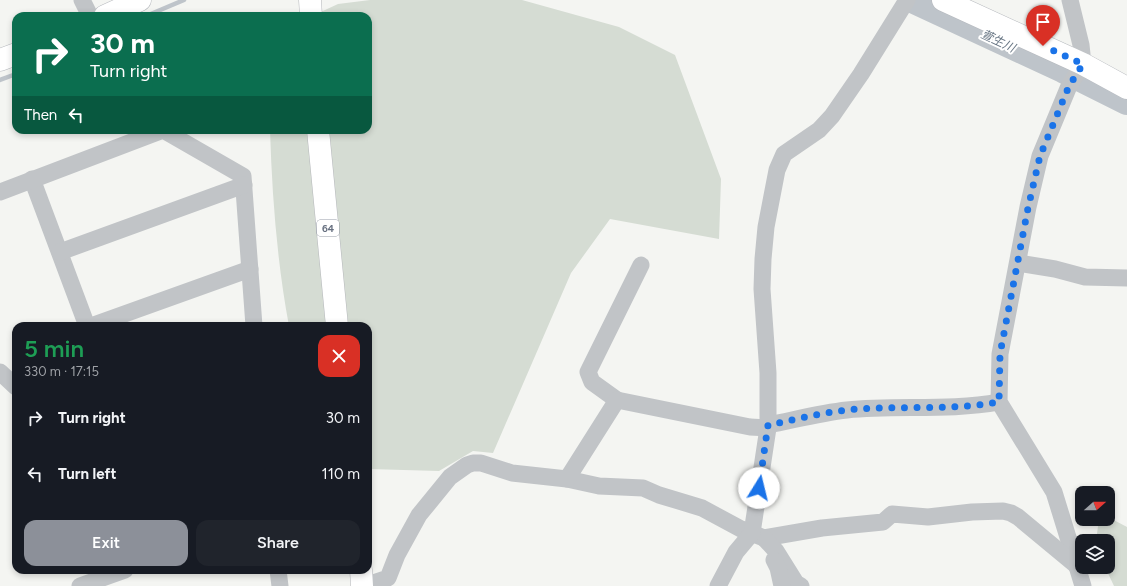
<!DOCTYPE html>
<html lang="en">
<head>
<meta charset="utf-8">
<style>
	:root { --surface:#171b24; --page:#20242c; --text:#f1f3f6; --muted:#9ea1a6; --accent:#8c9099 }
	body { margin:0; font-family:Figtree,"Noto Sans JP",sans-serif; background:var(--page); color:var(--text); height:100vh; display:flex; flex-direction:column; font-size:15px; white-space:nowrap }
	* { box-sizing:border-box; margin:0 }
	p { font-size:13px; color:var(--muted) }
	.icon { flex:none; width:22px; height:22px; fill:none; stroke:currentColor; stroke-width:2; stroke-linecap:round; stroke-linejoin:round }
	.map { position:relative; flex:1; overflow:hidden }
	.details { position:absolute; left:12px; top:322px; width:360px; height:252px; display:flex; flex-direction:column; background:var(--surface); border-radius:12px; box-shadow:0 2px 6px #0003 }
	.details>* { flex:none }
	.top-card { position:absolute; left:12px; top:12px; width:360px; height:122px; border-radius:12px; box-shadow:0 2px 6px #0003; background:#0b6e4f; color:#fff; overflow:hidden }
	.needle { width:26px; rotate:69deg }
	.buttons { position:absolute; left:1075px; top:486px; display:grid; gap:8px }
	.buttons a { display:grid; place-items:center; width:40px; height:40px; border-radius:8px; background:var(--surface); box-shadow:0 2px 6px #0003; font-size:20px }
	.pin { position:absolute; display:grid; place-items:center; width:34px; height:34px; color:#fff; margin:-41px -17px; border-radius:50% 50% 50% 0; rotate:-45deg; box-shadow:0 0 4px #0007 }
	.pin .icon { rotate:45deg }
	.me { position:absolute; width:44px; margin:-22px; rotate:9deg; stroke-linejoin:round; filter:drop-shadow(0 0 3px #0008) }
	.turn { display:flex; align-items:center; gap:14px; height:84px; padding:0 12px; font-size:18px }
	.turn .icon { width:52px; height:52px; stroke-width:2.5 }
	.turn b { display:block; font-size:28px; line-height:34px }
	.then { display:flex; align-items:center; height:38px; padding:0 12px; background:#0003; gap:8px; font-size:15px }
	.round { display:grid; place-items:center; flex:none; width:42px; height:42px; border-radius:12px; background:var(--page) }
	.headline { display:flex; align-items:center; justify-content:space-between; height:68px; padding:0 12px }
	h1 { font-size:24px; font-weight:600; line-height:30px; color:#1e9e55 }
	.button { display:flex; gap:8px; margin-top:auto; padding:8px 12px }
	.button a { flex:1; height:46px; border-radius:12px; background:var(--accent); color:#fff; font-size:16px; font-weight:600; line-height:46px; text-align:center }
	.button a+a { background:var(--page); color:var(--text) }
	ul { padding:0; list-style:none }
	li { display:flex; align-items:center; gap:12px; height:56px; padding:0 12px }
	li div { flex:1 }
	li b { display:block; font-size:15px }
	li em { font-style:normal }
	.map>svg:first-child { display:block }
</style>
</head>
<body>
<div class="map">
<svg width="1127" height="586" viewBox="0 0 1127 586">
	<rect width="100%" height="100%" fill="#f4f5f2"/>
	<g fill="#d5dcd3">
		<path d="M 370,0 L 522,0 L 619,27 L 675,55 L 721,179 L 719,239 L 610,219 L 571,273 L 493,453 L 473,451 L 439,471 L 368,469 L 368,326 L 289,326 C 277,262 272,195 270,130 L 368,130 L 368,16 L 312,16 L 338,4 Z"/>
		<polygon points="1108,517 1127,527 1127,586 1114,586 1105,567 1108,567 1108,541 1096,541 1099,519 1108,519"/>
	</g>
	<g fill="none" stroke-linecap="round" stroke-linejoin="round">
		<g stroke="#bec4ca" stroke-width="4.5">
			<polyline points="146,16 184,0"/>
			<polyline points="0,80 16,74"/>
		</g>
		<polyline stroke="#bec4ca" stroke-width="26" points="912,0 1063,70 1127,102"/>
		<g stroke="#b6b9be" stroke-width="23">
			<g id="secondary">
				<polyline points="943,0 1083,64 1127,88"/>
				<polyline points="105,16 140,0"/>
				<polyline points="0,60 16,54"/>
			</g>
		</g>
		<g stroke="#b5b7bb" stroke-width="23">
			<g id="primary">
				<polyline points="310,0 311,16"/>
				<polyline points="318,130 337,326"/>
				<polyline points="361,570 362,586"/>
			</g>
		</g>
		<g stroke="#c1c4c7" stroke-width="17">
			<polyline points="82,0 90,16"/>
			<polyline points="1070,0 1081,45 1083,64 1069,86 1040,156 1028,207 1000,354 999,402 1054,492 1083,586"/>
			<polyline points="32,179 87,326"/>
			<polyline points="0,192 163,130 243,176 254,326"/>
			<polyline points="60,252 244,185"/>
			<polyline points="1018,263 1055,269 1085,277 1127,278"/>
			<polyline points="91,326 250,269"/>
			<polyline points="0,372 16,387"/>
			<polyline points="617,400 592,382 588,372 641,265"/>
			<path d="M 768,425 C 794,420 820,413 847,410 C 897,405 949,411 999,402"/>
			<polyline points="567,479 599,486 643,488 659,495 702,508 741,529 764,538 822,528 883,522 892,514 928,517 972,512 1003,511 1011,513 1018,517 1077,566"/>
			<polyline points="764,538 776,551 796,583 801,586"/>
			<polyline points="774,560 778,568 782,586"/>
			<polyline points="278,570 280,586"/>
			<polyline points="80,586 125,570"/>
			<polyline points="364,586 388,578 397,555 419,515 450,477 467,465 473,463 481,463 512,473 567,479 617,400 750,427 768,428"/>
			<polyline points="718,586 736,552 752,533 768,428 768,373 762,289 763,259 766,227 777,170 784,154 819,130 832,116 861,74 907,0"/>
		</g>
		<use href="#secondary" stroke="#fff" stroke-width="22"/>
		<use href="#primary" stroke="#fff" stroke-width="22"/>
	</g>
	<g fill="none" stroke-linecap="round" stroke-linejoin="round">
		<path stroke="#1a73e8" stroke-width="7" stroke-dasharray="0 12.6" d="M 759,488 L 768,425 C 794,420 820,413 847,410 C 897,405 949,411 999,402 L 1000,354 L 1028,208 L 1040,156 L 1069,86 L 1083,64 L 1043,46"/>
	</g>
	<g text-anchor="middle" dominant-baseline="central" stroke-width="4" stroke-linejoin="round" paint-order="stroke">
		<rect fill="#fff" stroke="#959ba6" stroke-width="1" x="317" y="220" width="22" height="16" rx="3"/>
		<g font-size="10" font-weight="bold" fill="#677080">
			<text x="328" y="228">64</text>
		</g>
		<g font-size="12" font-style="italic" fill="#687684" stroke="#fff">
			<text transform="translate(998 41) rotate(25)">萱生川</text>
		</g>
	</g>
</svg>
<div class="buttons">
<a><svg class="needle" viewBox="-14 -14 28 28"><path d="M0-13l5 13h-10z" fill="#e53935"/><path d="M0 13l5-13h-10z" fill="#9ea1a6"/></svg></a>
<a><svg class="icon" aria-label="layers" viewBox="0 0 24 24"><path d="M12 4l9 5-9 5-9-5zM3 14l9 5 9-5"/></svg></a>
</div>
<div class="pin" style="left:1043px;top:46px;background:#d93025"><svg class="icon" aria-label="arrive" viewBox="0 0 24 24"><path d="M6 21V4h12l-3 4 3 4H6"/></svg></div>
<svg class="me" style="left:759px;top:488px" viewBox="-20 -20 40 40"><circle r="19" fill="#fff"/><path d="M0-13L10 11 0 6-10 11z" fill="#1a73e8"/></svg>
<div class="top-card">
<div class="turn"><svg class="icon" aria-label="right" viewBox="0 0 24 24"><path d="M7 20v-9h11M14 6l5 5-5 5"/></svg><div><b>30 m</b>Turn right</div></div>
<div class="then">Then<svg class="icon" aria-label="left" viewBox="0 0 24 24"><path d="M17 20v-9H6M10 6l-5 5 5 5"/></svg></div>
</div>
<section class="details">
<div class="headline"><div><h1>5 min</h1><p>330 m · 17:15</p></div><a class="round" style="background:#d93025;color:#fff"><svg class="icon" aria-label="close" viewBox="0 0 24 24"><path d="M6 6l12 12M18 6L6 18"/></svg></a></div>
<ul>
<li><svg class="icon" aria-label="right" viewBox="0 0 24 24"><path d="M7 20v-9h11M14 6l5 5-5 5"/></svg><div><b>Turn right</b></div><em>30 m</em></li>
<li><svg class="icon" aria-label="left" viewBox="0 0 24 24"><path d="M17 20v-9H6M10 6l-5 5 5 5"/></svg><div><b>Turn left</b></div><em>110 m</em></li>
</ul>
<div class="button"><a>Exit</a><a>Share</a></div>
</section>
</div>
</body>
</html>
